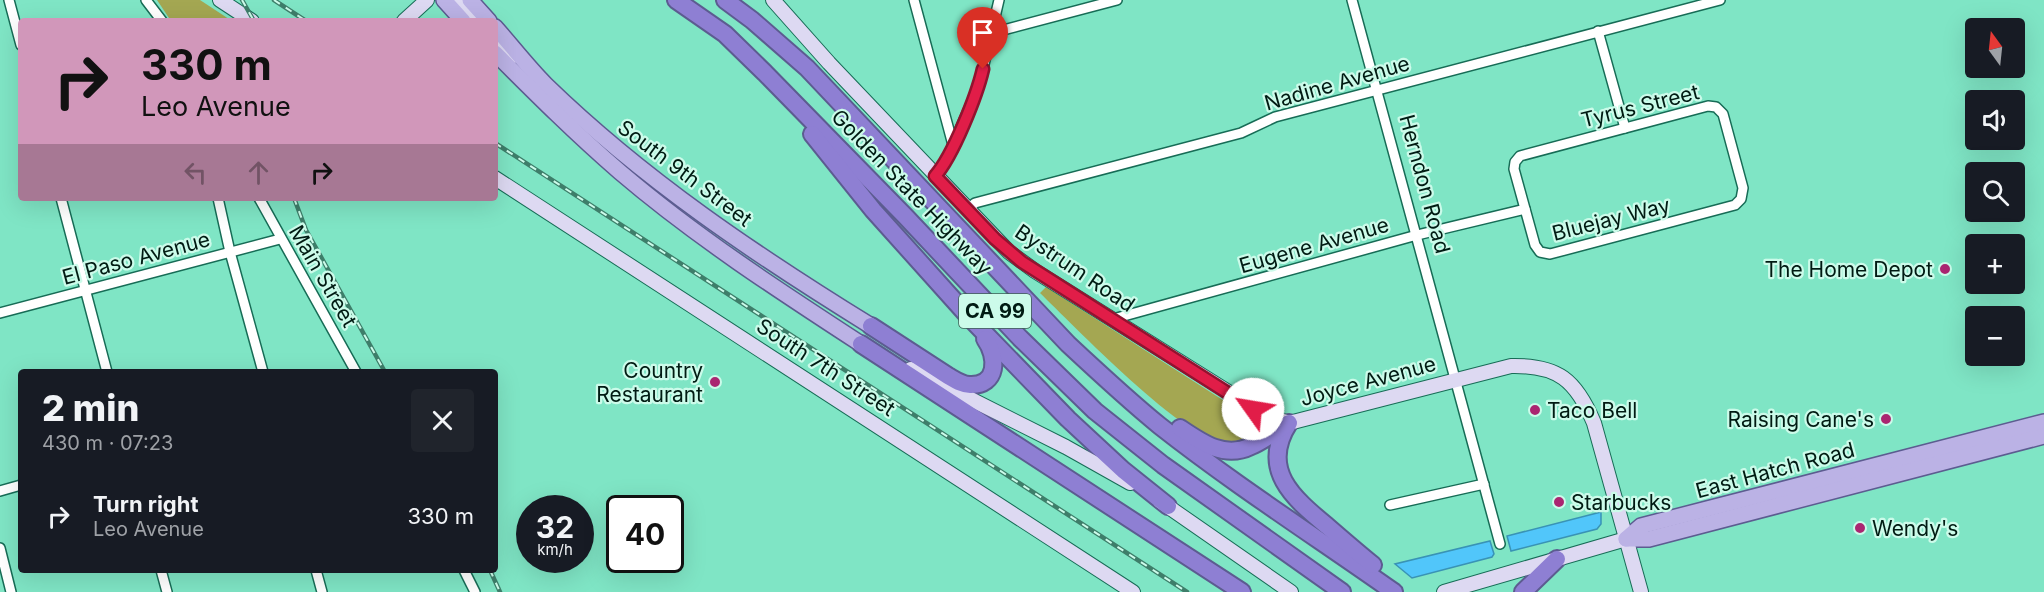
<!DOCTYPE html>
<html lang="en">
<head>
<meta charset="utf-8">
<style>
	:root { --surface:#171b24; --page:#20242c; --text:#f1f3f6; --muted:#9ea1a6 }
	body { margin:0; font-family:Inter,sans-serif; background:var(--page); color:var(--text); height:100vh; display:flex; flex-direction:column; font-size:22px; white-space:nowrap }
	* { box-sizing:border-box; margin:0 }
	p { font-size:20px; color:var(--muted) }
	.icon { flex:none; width:33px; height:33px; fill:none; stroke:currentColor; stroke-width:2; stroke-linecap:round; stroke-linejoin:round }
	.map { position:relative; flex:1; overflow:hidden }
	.panel { position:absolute; left:18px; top:369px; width:480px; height:204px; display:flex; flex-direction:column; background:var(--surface); border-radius:6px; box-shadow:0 6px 24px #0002 }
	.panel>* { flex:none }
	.top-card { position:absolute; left:18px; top:18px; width:480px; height:183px; border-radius:6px; box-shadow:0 6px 24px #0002; background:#d197ba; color:#111; overflow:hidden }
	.needle { width:39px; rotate:345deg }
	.fabs { position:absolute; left:1965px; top:18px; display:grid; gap:12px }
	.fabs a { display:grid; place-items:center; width:60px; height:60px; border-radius:6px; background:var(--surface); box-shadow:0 6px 24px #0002; font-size:30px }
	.speed { position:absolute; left:516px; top:495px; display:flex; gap:12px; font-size:30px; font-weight:700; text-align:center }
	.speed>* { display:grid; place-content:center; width:78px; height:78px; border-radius:50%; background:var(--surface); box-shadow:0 6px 24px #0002; line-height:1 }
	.speed small { font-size:15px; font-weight:400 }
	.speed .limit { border:3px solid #111; border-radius:9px; background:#fff; color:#111 }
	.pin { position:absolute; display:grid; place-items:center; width:51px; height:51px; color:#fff; margin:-62px -26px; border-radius:50% 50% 50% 0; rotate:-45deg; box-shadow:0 0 6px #0007 }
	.pin .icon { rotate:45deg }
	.me { position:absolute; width:66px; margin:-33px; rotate:302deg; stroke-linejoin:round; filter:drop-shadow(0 0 4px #0008) }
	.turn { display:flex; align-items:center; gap:21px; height:126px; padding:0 24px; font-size:27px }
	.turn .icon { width:78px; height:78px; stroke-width:2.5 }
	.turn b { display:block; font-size:42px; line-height:51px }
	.lanes { display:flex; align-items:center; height:57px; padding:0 24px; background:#0003; justify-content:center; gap:30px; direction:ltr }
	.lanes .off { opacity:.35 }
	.round { display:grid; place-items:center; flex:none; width:63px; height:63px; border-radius:6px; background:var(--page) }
	.headline { display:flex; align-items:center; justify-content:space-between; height:102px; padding:0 24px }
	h1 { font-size:36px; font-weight:800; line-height:45px }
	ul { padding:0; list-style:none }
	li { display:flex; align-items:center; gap:18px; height:90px; padding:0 24px }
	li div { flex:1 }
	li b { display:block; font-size:22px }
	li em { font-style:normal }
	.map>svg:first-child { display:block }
</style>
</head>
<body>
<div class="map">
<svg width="2044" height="592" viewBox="0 0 2044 592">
	<rect width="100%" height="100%" fill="#7fe5c5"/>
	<g fill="#a4a752">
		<polygon points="157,0 200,0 232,21 171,21"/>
		<path d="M 1046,287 L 1240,411 L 1252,422 L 1254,432 C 1249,440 1236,445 1227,445 C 1188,444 1071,323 1040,293 Z"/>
	</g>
	<g fill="#51c6fa" stroke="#3993b5" stroke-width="1.5">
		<polygon points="1601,512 1601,524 1597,529 1511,551 1507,536"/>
		<polygon points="1490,541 1494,554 1492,557 1412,578 1395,564"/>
	</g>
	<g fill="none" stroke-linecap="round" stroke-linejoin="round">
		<g stroke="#176c56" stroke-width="12">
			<g id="street">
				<polyline points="9,0 21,45"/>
				<polyline points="146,0 162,21"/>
				<polyline points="914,0 953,145"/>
				<polyline points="1352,0 1500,544"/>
				<polyline points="1598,31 1625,128"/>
				<polyline points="992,33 1117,0"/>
				<polygon points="1708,106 1716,107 1723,114 1743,188 1741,199 1735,205 1550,254 1540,252 1535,245 1514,169 1515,162 1520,156"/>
				<polyline points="935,176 942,168 953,145 979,86 999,0"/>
				<polyline points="61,198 107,372"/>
				<polyline points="218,198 230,252 263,372"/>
				<polyline points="259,198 356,372"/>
				<polyline points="967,210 975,203 1241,133 1275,117 1720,0"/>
				<polyline points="0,313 280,239"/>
				<polyline points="1113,319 1417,235 1525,209"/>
				<polyline points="0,491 21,485"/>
				<polyline points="1390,505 1484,484"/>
				<polyline points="0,548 11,592"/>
				<polyline points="161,570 167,592"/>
				<polyline points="316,570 322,592"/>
				<polyline points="464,570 475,592"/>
			</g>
		</g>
		<g stroke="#176c56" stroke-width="16">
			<g id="secondary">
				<polyline points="220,0 252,21"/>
				<polyline points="456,0 475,21"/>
				<path d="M 773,0 L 829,63 L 1009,252 L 1035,271 L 1265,415 L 1289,423 L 1511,366 C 1558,365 1576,380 1594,423 L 1641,592"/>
				<polyline points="404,21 427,0"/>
				<polyline points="495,40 513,56"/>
				<polyline points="495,178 1133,592"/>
				<polyline points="911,369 1066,447 1130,483"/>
				<polyline points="1160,501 1291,592"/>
				<polyline points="1444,592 1626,539"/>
			</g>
		</g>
		<g stroke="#5c5c90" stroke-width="18">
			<g id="primary">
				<polyline points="444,0 463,21"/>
				<polyline points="470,0 489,21"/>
				<path d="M 495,27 C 512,46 528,67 546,85 C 644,180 756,255 871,326"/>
				<path d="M 495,53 C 536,94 576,134 620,172 C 695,236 778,290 861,344"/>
				<polyline points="1626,539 1641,526 2044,422"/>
				<polyline points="1626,539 1649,539 2044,436"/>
			</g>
		</g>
		<g stroke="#5c5c90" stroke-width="20">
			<g id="highway">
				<polyline points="676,0 725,34 765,73 905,216 1020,338 1095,411 1163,465 1342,592"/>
				<path d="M 725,0 L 752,20 L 807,68 L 1068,344 C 1098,372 1128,400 1160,426 C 1235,485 1316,537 1394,592"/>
				<polyline points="812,134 873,210 969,317 1068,419 1123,470 1168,506"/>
				<path d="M 871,326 L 948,376 C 955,380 962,385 970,385 C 998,386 998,357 985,339"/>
				<polyline points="861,344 1242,592"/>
				<path d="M 1253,409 C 1259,420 1266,428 1261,440"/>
				<path d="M 1289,423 C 1259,469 1293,498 1327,526 C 1342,539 1357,552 1373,565"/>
				<path d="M 1180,428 C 1202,443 1225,459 1251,446 C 1264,441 1276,430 1288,424"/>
				<polyline points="1523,592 1557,559"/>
			</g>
		</g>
		<use href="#street" stroke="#fff" stroke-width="9"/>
		<use href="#secondary" stroke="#ddd9f2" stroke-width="14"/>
		<use href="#primary" stroke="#bbb2e5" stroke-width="15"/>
		<use href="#highway" stroke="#8e7fd3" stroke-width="16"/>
		<g stroke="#3e7e6a" stroke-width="4.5">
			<g id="rail">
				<polyline points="242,0 254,21"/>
				<polyline points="274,0 306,21"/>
				<polyline points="495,143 1187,592"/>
				<polyline points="294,198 306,230 385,372"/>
				<polyline points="490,570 500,592"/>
			</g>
		</g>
		<use href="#rail" stroke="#ccfbea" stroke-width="2" stroke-dasharray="7" stroke-linecap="butt"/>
	</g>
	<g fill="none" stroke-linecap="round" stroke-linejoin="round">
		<g stroke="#92132f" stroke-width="15">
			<path id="route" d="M 983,69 C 977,95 953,156 935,176 L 995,239 L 1022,262 L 1253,409"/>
		</g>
		<use href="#route" stroke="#e11d48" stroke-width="10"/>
	</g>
	<g fill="#aa2671" stroke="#ccfbea" stroke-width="2">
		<circle cx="1945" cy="269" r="6"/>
		<circle cx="715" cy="382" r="6"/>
		<circle cx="1535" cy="410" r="6"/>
		<circle cx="1886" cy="419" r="6"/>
		<circle cx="1559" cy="502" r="6"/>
		<circle cx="1860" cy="528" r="6"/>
	</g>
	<g text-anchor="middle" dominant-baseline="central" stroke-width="4.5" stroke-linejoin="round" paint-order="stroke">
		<rect fill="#ccfbea" stroke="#3d5e54" stroke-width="1.5" x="959" y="294" width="72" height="34" rx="4.5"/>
		<g font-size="20" font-weight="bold" fill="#001b13">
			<text x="995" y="311">CA 99</text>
		</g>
		<g font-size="21" fill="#001b13" stroke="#ccfbea">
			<text transform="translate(1337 83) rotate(-16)">Nadine Avenue</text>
			<text transform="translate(1640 106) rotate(-14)">Tyrus Street</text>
			<text transform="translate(685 173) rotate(37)">South 9th Street</text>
			<text transform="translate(1425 184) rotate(75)">Herndon Road</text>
			<text transform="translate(912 192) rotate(46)">Golden State Highway</text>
			<text transform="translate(1611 219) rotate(-14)">Bluejay Way</text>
			<text transform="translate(1314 245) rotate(-16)">Eugene Avenue</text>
			<text transform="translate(136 258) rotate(-15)">El Paso Avenue</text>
			<text transform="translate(1075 268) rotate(34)">Bystrum Road</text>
			<text transform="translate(323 276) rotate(60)">Main Street</text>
			<text transform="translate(826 367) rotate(33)">South 7th Street</text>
			<text transform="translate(1368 381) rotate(-15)">Joyce Avenue</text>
			<text transform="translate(1775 470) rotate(-15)">East Hatch Road</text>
		</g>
		<g font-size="21" fill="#001b13" stroke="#ccfbea" text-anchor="end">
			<text x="1933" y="269">The Home Depot</text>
			<text x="703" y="370">Country<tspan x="703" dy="24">Restaurant</tspan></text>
			<text x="1547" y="410" text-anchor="start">Taco Bell</text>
			<text x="1874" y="419">Raising Cane's</text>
			<text x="1571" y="502" text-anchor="start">Starbucks</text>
			<text x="1872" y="528" text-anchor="start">Wendy's</text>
		</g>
	</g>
</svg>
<div class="fabs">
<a><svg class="needle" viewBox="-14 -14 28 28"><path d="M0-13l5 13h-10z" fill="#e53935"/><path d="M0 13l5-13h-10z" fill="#9ea1a6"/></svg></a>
<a><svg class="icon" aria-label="sound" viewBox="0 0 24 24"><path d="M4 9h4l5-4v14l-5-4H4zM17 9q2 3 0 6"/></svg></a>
<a><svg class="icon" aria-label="search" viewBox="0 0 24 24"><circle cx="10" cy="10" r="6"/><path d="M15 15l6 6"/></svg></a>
<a>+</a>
<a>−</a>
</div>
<div class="speed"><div>32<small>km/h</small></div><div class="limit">40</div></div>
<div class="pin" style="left:983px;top:69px;background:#d93025"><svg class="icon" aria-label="arrive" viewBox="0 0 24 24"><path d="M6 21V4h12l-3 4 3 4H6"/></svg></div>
<svg class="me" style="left:1253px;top:409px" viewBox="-20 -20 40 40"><circle r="19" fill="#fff"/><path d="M0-13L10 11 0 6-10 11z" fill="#e11d48"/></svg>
<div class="top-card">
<div class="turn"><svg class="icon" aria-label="right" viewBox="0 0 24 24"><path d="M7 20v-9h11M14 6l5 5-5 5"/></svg><div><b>330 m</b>Leo Avenue</div></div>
<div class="lanes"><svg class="icon off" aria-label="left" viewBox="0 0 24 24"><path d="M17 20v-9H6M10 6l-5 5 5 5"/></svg><svg class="icon off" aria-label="ahead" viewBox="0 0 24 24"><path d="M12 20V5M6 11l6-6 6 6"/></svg><svg class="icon" aria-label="right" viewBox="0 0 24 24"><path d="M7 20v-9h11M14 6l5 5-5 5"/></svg></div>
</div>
<section class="panel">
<div class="headline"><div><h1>2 min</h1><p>430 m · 07:23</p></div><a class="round"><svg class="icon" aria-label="close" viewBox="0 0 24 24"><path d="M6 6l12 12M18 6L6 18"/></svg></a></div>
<ul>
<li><svg class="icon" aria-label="right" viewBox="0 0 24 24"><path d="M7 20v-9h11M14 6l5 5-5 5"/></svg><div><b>Turn right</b><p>Leo Avenue</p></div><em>330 m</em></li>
</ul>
</section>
</div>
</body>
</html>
